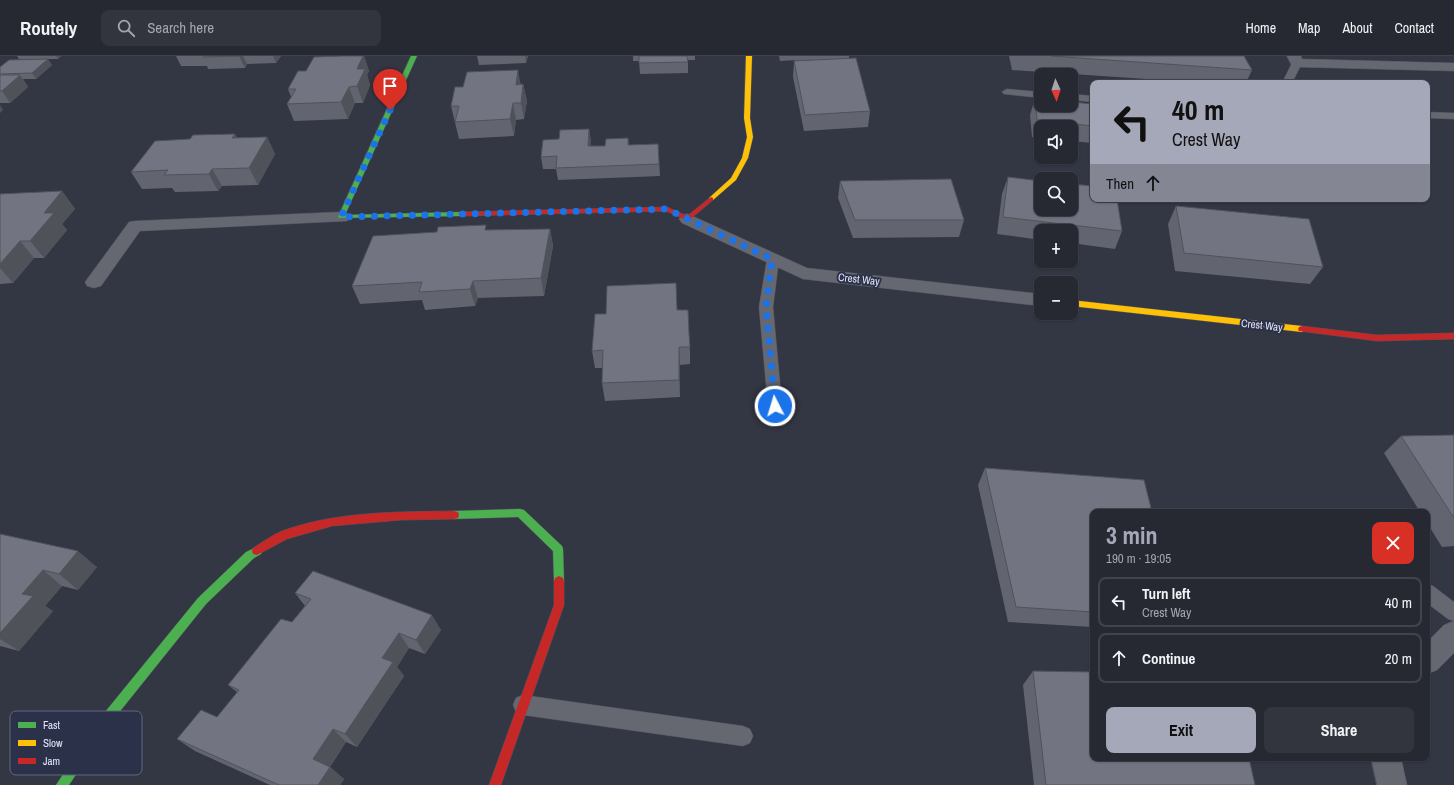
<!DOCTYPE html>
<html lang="en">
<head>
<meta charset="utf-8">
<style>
	:root { --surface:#262832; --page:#32343e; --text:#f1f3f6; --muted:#a4a6ac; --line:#42444d; --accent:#a5a8b8 }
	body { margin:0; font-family:"Archivo Narrow",sans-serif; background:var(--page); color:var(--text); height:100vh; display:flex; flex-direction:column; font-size:15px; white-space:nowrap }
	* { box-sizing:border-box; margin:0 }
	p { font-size:13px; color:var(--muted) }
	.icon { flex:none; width:22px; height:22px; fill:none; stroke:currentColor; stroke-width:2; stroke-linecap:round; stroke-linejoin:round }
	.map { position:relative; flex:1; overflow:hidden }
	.drawer { position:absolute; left:1090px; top:453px; width:340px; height:252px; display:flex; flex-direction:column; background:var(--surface); border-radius:8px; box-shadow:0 1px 3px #0004,0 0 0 1px var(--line) }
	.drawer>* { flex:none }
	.banner { position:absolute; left:1090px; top:24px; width:340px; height:122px; border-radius:8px; box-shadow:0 1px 3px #0004,0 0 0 1px var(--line); background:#a5a8b8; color:#111; overflow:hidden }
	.needle { width:26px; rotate:177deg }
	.tools { position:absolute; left:1034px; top:12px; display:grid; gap:8px }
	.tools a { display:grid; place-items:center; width:44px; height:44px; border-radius:8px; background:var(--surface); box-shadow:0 1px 3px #0004,0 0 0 1px var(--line); font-size:20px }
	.pin { position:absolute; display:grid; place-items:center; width:34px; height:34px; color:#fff; margin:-41px -17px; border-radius:50% 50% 50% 0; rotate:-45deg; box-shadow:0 0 4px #0007 }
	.pin .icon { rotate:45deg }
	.me { position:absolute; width:44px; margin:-22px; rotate:355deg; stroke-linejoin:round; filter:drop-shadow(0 0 3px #0008) }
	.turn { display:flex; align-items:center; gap:14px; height:84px; padding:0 16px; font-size:18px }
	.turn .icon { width:52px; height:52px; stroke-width:2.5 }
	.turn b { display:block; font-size:28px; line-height:34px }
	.then { display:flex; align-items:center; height:38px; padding:0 16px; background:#0003; gap:8px; font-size:15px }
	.round { display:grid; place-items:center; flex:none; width:42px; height:42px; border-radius:8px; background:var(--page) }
	.summary { display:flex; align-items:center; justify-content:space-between; height:68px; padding:0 16px }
	h1 { font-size:24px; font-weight:800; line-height:30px; color:var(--accent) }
	.button { display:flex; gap:8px; margin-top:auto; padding:8px 16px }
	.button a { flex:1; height:46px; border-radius:8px; background:var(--accent); color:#111; font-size:16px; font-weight:800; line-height:46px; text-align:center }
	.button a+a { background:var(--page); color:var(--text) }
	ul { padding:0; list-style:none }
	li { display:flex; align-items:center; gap:12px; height:50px; margin:0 8px 6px; padding:0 8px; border:2px solid var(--line); border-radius:8px }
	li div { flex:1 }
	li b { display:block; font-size:15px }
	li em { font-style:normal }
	header { display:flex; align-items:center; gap:24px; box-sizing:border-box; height:56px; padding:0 20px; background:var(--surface); border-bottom:1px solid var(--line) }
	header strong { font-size:19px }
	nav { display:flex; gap:22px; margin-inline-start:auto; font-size:14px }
	.search { width:280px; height:36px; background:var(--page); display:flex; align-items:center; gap:10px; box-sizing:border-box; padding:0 14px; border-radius:8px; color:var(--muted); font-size:15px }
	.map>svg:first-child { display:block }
</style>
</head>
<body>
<header>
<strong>Routely</strong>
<div class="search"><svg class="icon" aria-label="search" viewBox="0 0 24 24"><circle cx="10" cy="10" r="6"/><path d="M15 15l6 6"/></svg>Search here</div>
<nav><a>Home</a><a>Map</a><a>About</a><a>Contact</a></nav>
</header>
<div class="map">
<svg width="1454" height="729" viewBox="0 0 1454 729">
	<rect width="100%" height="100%" fill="#333643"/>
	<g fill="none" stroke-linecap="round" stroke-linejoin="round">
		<g stroke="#50535f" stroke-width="1">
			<g id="lane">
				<polygon points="1297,4 1302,7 1292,27 1282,27 1292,7"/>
				<polygon points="1007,33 1041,36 1041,42 1004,38 1002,36"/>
				<polygon points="1071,38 1093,40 1093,46 1071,44"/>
				<polygon points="1427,56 1454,57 1454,63 1427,62"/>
				<polygon points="773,199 777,200 779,203 773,251 782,350 780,354 775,355 770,354 768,350 759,251 767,203 769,200"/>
				<polygon points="1427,528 1433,530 1454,546 1454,565 1448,563 1427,547"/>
				<polygon points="523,639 743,670 750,673 753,680 750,687 743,690 523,659 516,656 513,649 516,642"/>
			</g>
		</g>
		<g stroke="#50535f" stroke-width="1">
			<g id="street">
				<polygon points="1287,0 1301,0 1302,3 1454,7 1454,15 1297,11 1292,10"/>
				<polygon points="341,156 347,157 350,161 347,165 140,175 101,230 94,232 87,230 85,226 129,166 135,165"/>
				<polygon points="688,158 807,212 1041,238 1041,250 803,223 682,167 679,163 682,159"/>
				<polygon points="1454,565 1454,597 1437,614 1427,618 1427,586 1444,569"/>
				<polygon points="1371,702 1401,702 1407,729 1377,729"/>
			</g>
		</g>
		<g stroke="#50535f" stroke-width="1">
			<g id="fast">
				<polygon points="411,0 417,0 345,159 461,156 464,158 461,160 339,162 338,161"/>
				<polygon points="520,453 524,454 562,490 563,493 564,525 563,528 559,530 555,528 554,525 553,495 518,461 454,463 450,462 449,459 450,456 454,455"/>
				<polygon points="257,491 261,492 262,495 261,498 254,502 206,548 109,669 69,729 56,729 101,661 198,542 246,496"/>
			</g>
		</g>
		<g stroke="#50535f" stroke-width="1">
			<g id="slow">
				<polygon points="746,0 752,0 750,62 753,81 748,102 736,124 713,144 709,144 709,142 731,122 742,102 747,81 744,62"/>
				<polygon points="1071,244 1302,270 1306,273 1302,276 1071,250"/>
			</g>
		</g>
		<g stroke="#50535f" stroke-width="1">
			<g id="jam">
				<polygon points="711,141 713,142 713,144 688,165 666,155 461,160 458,158 461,156 667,151 687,160"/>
				<polygon points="1302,270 1377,279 1454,277 1454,283 1377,285 1299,275 1298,273 1299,271"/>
				<path d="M 454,455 L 458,456 L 459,459 L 458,462 L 454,463 L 401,464 L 332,470 L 287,483 L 257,499 L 253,498 L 252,495 L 253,492 C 263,486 272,479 282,475 C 337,455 397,456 454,455 Z"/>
				<polygon points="559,520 563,522 564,525 564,549 501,729 489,729 554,549 554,525 555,522"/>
			</g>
		</g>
		<use href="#lane" fill="#656771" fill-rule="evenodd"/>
		<use href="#street" fill="#656771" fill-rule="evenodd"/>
		<use href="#fast" fill="#4caf50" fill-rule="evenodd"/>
		<use href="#slow" fill="#ffc107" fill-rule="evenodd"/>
		<use href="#jam" fill="#c62828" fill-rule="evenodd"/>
	</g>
	<g fill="#62656f">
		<polygon points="17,0 61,0 58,3 19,3"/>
		<polygon points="176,0 281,0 276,7 247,8 245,12 208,13 207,10 181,10"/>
		<polygon points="341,0 364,0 369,15 367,19 370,29 363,47 355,47 348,63 294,65 287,48 291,41 288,33 306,15"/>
		<polygon points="477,0 528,0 526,7 479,9"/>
		<polygon points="633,0 695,0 695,4 688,4 688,17 640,18 639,5 633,5"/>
		<polygon points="779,0 849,0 849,2 870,55 868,71 804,75 793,21 794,5 798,4 780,5"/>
		<polygon points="1009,0 1244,0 1252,14 1246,27 1206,27 1012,14"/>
		<polygon points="52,9 36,23 23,23 28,31 10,47 0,47 0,11"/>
		<polygon points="521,28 523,28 527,45 524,63 516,64 514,80 459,83 451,50"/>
		<polygon points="1035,42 1093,48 1093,87 1071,85 1071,71 1041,71 1041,82 1032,81 1030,59"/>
		<polygon points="589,73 591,86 590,90 605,90 628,82 629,89 658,88 660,120 558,124 556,113 543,113 541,101 559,83"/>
		<polygon points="235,78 237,82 267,81 275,98 258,129 222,130 218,135 175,136 172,132 142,133 131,116 190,83"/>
		<polygon points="1008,121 1122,175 1115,193 1071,187 1071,175 1041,175 1041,184 997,178 1002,138"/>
		<polygon points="840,125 964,164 959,181 853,182 838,142"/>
		<polygon points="62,135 75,153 62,168 67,174 44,202 34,202 13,227 0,228 0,138"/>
		<polygon points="1176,150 1323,211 1310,228 1175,215 1168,168"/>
		<polygon points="550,173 553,190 544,240 478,242 475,250 425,254 422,244 360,248 352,230 487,174"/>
		<polygon points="678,254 688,254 690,296 690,308 680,309 680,341 605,345 602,327 602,312 595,312 592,295"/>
		<polygon points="1454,379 1454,490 1442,491 1427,467 1427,456 1420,456 1384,397 1401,380"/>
		<polygon points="985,412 1093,456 1093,571 1008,566 978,429"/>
		<polygon points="0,478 97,511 78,534 62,530 45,550 53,555 19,595 0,590"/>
		<polygon points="295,537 441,574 425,598 409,592 397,611 404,620 357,691 346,686 330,711 344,723 340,729 270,729 195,695 177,683 217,661 237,636 228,629 292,566 305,550"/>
		<polygon points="1033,615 1255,729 1034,729 1023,629"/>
	</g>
	<g fill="#50525a">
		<polygon points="56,0 61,0 58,3"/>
		<polygon points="239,0 243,0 247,8 245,12"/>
		<polygon points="273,0 281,0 276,7"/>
		<polygon points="363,0 364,0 369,15 367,19 370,29 363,47 357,30 357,13"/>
		<polygon points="525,0 528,0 526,7"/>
		<polygon points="48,3 52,9 36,23 32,17"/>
		<polygon points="518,14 521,30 516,29"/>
		<polygon points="20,19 28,31 10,47 2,35"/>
		<polygon points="523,28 527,45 524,63 521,47"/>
		<polygon points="349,31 355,47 348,63 341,46"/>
		<polygon points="513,47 516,64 514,80 510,63"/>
		<polygon points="0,49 3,54 0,57"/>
		<polygon points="589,73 591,86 589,102 588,90"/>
		<polygon points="235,78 244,95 232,82"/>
		<polygon points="267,81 275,98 258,129 249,112"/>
		<polygon points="658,88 659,100 660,120 659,108"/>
		<polygon points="212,113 222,130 218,135 209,118"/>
		<polygon points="62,135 75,153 62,168 67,174 44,202 30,185 44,157"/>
		<polygon points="550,173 553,190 544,240 541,222"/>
		<polygon points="20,185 34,202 13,227 0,212 0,208"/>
		<polygon points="473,225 478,242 475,250 470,233"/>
		<polygon points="679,291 680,309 680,341 679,324"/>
		<polygon points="78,495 97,511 78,534 59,518"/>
		<polygon points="43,514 62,530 45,550 53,555 19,595 0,583 0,577 22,538"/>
		<polygon points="432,559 441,574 425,598 416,584"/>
		<polygon points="399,577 409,592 397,611 404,620 357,691 345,678 382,602"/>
		<polygon points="333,673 346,686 327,715 313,703"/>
		<polygon points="330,711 344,723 340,729 318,729"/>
	</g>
	<g fill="#727581" stroke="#50525a">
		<polygon points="204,0 239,0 203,1"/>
		<polygon points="341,0 363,0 357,13 365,13 357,30 349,31 341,46 287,48 296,33 288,33 298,15 306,15 314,1"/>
		<polygon points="639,0 687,0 688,6 639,7"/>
		<polygon points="1051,0 1244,0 1252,14"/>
		<polygon points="856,2 870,55 805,59 794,5"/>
		<polygon points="48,3 32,17 0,18 0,11 9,4"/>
		<polygon points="518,14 516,29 523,28 521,47 513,47 510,63 455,66 459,50 451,50 455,31 463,31 467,16"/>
		<polygon points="0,19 20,19 2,35 0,35"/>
		<polygon points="1035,42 1041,43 1041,49 1071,49 1071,46 1093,48 1093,70 1037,64"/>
		<polygon points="589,73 588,90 605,90 606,83 628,82 628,89 658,88 659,108 556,112 557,100 541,101 543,84 559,83 560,74"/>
		<polygon points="235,78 232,82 267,81 249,112 212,113 209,118 164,119 168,114 131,116 155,85 190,83 193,79"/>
		<polygon points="1008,121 1041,125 1041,153 1071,153 1071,128 1093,130 1093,143 1117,143 1122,175 1003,161"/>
		<polygon points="951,123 964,164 855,164 840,125"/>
		<polygon points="62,135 44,157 54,157 30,185 20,185 0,208 0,138"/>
		<polygon points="1176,150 1309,163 1323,211 1184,197"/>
		<polygon points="486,169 485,174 550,173 541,222 473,225 470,233 419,236 422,226 352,230 373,180 437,176 438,171"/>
		<polygon points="676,227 677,254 688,254 689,278 690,291 679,291 679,324 602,327 603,294 592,295 595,258 606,258 607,230"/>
		<polygon points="1454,379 1454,462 1401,380"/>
		<polygon points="985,412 1144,424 1152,456 1093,456 1093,556 1016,551"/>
		<polygon points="0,478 78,495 59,518 43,514 22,538 33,540 0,577"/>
		<polygon points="313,515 432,559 416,584 399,577 382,602 393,606 345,678 333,673 313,703 330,711 318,729 279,729 177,683 201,654 217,661 239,634 228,629 281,563 292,566 311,543 295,537"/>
		<polygon points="1033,615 1093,616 1093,702 1249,702 1255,729 1046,729"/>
	</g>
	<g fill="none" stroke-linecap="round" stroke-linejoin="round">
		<polyline stroke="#1a73e8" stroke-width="7" stroke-dasharray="0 12.6" points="390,54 341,161 667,153 772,203 766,251 775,350"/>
	</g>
	<g text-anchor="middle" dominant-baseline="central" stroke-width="4" stroke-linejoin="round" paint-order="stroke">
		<g font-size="11" fill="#e2e6f7" stroke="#2c314a">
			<text transform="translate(859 223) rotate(6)">Crest Way</text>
			<text transform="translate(1262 269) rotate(6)">Crest Way</text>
		</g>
	</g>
	<rect x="10" y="655" width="132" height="64" rx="6" fill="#2c314a" stroke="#63677e" stroke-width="1"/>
	<rect x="18" y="666" width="18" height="6" fill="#4caf50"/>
	<rect x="18" y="684" width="18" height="6" fill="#ffc107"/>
	<rect x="18" y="702" width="18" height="6" fill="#c62828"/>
	<g font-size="11" fill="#e2e6f7">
		<text x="43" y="673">Fast</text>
		<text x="43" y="691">Slow</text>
		<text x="43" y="709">Jam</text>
	</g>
</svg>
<div class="tools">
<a><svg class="needle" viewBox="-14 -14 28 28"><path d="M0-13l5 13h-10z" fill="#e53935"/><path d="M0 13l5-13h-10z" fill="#a4a6ac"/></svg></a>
<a><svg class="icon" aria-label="sound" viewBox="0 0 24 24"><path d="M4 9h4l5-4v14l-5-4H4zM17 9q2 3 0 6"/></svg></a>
<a><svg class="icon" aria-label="search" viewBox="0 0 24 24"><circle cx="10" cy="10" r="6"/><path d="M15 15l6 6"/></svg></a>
<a>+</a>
<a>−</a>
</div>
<div class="pin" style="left:390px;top:54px;background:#d93025"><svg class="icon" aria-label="arrive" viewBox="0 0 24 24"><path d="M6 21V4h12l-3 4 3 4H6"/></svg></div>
<svg class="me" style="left:775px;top:350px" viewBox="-20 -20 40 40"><circle r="17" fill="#1a73e8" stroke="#fff" stroke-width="3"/><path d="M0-11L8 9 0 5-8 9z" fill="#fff"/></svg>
<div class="banner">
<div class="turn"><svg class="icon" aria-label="left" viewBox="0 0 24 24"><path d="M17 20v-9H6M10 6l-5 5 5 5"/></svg><div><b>40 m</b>Crest Way</div></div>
<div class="then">Then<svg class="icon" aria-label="ahead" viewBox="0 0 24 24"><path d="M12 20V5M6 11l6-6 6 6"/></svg></div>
</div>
<section class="drawer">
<div class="summary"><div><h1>3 min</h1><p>190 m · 19:05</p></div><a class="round" style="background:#d93025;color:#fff"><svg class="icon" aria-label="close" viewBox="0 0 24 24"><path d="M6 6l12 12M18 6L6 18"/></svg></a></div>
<ul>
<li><svg class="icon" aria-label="left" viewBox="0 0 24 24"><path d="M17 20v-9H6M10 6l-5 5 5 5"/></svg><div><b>Turn left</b><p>Crest Way</p></div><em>40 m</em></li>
<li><svg class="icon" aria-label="ahead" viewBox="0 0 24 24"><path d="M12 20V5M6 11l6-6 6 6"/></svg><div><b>Continue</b></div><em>20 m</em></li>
</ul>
<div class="button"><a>Exit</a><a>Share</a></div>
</section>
</div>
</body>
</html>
